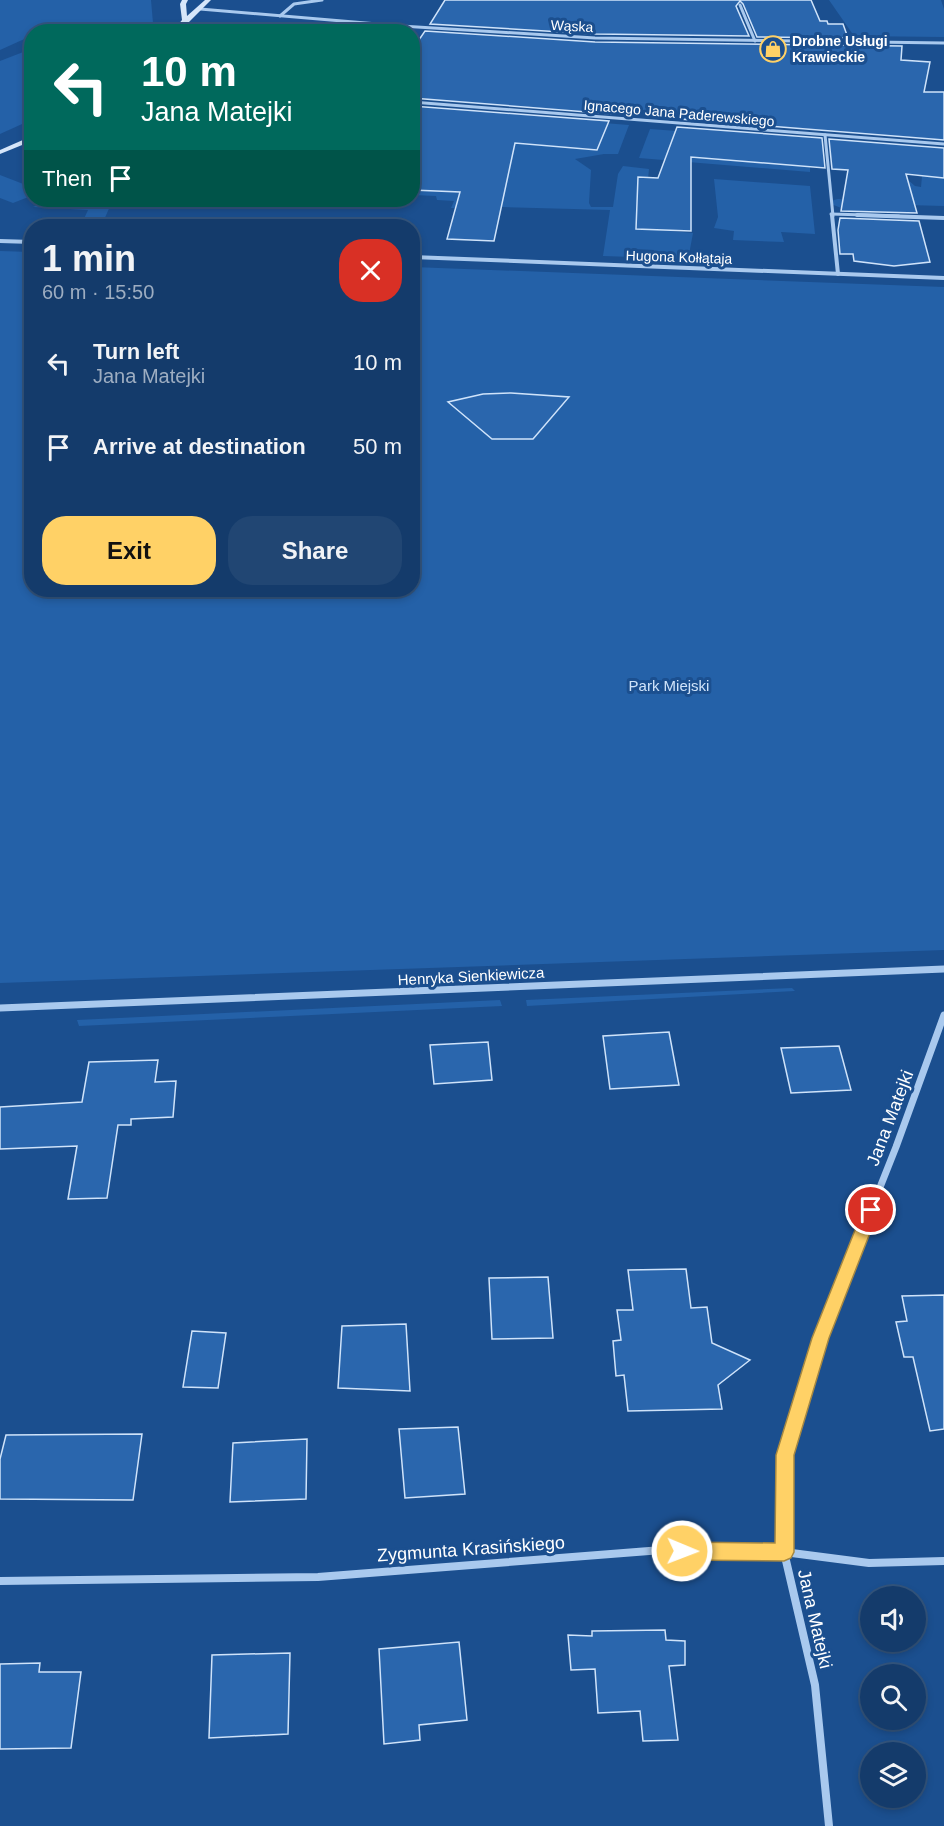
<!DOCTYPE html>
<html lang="en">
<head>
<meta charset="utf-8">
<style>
	:root { --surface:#143b6b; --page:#214673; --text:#f1f3f6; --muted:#9dadc1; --line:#33557e; --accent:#ffd166 }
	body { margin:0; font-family:Arial,sans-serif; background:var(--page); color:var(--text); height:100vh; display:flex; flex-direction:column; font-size:22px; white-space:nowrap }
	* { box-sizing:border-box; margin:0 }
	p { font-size:20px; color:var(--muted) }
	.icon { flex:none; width:33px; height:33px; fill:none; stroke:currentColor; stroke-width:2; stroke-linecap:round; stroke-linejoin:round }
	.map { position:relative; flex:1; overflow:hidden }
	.drawer { position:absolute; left:24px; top:219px; width:396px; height:378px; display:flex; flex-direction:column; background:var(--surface); border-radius:24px; box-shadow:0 3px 9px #0003,0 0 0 2px var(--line) }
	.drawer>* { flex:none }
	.top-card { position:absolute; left:24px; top:24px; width:396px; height:183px; border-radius:24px; box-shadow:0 3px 9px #0003,0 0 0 2px var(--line); background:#00695c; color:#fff; overflow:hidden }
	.buttons { position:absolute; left:860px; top:1586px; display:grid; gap:12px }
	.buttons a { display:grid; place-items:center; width:66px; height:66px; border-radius:50%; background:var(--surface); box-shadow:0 3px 9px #0003,0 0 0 2px var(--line); font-size:30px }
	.pin { position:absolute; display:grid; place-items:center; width:51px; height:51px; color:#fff; margin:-26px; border:3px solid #fff; border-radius:50%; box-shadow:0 2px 6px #0007 }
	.me { position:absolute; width:66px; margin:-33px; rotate:91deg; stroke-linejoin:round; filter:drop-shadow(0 0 4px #0008) }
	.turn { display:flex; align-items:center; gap:21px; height:126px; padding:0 18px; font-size:27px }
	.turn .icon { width:78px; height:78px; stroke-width:2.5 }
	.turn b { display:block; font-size:42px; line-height:51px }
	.then { display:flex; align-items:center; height:57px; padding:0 18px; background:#0003; gap:12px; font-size:22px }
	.round { display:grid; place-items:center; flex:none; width:63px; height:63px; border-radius:24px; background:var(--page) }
	.summary { display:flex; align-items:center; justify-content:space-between; height:102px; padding:0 18px }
	h1 { font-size:36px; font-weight:600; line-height:45px }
	.action { display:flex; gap:12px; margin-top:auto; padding:12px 18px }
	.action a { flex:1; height:69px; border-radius:24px; background:var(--accent); color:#111; font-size:24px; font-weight:600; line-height:69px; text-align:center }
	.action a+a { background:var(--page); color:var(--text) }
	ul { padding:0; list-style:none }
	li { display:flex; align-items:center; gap:18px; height:84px; padding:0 18px }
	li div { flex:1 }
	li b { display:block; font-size:22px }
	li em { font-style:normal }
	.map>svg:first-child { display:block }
</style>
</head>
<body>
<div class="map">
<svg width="944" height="1826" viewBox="0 0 944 1826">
	<rect width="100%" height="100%" fill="#1b4f8f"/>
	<g fill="#2461a8">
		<polygon points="0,0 151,0 153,23 146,31 32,32 31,36 0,50"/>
		<polygon points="829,0 941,0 944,9 944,37 854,36"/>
		<polygon points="31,49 31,120 0,134 0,61"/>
		<polygon points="451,111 629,125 618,154 604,154 575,159 591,170 589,203 591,207 613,207 618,174 623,166 649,169 646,202 637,202 636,228 693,233 688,260 655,258 654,250 634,249 632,257 603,256 610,210 468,206 461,208 451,208 454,201 437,200 436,196 413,195 413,190"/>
		<polygon points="650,129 810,141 810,172 639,158"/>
		<polygon points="0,175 31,187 31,196 13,203 0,198"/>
		<polygon points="922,176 944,178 944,206 907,205 906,213 849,211 831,204 830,201 838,199 906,204 908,180 915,186 921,187"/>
		<polygon points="714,179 810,186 815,234 781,232 784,242 733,240 734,231 714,228 718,217"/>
		<polygon points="49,200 69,203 74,200 94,200 112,202 103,222 83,221 88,210 33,207"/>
		<polygon points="0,251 31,252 32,590 412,590 413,267 944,287 944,950 0,983"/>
		<polygon points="792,988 795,991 527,1006 526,1000"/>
		<polygon points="500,1000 502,1006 79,1026 77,1020"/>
	</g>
	<g fill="#2a66ad" stroke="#cfe3fa" stroke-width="1.5">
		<polygon points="445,0 811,0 820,21 827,21 828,24 843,24 848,38 757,37 743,4 740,1 736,6 749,36 595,34 430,24"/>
		<polygon points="425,31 595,42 902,46 901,60 930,62 924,92 944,92 944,140 680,119 681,115 613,110 612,114 412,98 412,50"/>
		<polygon points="412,106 609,121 597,150 515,143 494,241 447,239 460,192 412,190"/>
		<polygon points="677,127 822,138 825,168 691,157 691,231 636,229 638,177 658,178"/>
		<polygon points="829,139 944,148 944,178 906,174 917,213 841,211 848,170 832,169"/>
		<polygon points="840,218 919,221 930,262 894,266 854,261 853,254 840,254 838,230"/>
		<polygon points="511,393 569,397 533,439 492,439 448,402 483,394"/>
		<polygon points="669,1032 679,1085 610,1089 603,1036"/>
		<polygon points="488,1042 492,1080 434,1084 430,1045"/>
		<polygon points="839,1046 851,1090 791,1093 781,1048"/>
		<polygon points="158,1060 155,1082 176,1081 173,1117 131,1119 131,1125 118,1125 107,1198 68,1199 77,1146 0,1149 0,1107 82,1102 89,1062"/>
		<polygon points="686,1269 691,1308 707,1307 712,1343 750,1360 718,1385 722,1409 628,1411 624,1375 616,1376 613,1341 621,1340 617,1310 633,1310 628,1270"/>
		<polygon points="548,1277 553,1338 492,1339 489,1278"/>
		<polygon points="944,1295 944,1429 930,1431 913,1357 904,1357 896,1322 907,1321 902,1296"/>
		<polygon points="406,1324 410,1391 338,1388 342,1326"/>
		<polygon points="192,1331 226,1333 218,1388 183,1387"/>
		<polygon points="458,1427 465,1494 405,1498 399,1429"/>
		<polygon points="142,1434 133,1500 0,1499 0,1459 6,1435"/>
		<polygon points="307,1439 306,1499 230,1502 233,1443"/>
		<polygon points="665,1630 666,1640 685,1641 685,1665 669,1666 678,1740 643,1741 640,1711 598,1713 595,1669 571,1670 568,1635 592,1636 592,1631"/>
		<polygon points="459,1642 467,1720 419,1725 420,1740 384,1744 379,1649"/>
		<polygon points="290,1653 288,1734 209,1738 212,1655"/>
		<polygon points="40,1663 39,1672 81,1672 71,1748 0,1749 0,1664"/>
	</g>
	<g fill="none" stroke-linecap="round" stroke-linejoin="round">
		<g stroke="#a9c9ee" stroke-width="3">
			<polyline points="740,5 755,41"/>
			<polyline points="200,9 401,26 595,38 944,43"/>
			<polyline points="280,16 294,4 322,0"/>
			<polyline points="412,102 944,144"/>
			<polyline points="825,135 833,216"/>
			<polyline points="831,214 899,216"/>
		</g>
		<g stroke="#a9c9ee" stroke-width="4">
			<polyline points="832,215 838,274"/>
			<polyline points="857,215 944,218"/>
			<polyline points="0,241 32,242"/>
			<polyline points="412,257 944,278"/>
		</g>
		<g stroke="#a9c9ee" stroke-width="7">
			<polyline points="0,1008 944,969"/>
			<polyline points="846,1273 896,1147 944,1015"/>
		</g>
		<g stroke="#a9c9ee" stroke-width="8">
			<polyline points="0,1581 318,1577 662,1550 784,1552 869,1563 944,1561"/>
			<polyline points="829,1826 815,1685 784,1552 785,1455 820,1338 847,1271"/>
		</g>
		<g fill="#d6e6fa" fill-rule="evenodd">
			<polygon points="182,0 188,0 186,4 187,16 205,0 211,0 179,32 172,32 182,20 180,4"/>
			<polygon points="32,136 32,141 0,154 0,150"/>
		</g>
	</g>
	<polygon fill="#ffd166" stroke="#a68842" stroke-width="1.5" points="871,1204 876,1206 879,1210 829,1338 794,1455 794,1552 791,1558 784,1561 682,1560 676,1557 673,1551 676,1544 682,1542 775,1543 776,1455 812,1338 863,1210 865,1206"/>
	<defs>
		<g id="shop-ring" transform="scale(1.35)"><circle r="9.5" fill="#1b4f8f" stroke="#ffd166" stroke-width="1.5"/><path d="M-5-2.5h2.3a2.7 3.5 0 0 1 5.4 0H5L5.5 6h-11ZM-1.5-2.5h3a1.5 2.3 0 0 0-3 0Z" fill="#ffd166"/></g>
	</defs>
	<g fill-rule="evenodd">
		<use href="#shop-ring" x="773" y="49"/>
	</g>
	<g text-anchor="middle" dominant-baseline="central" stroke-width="6" stroke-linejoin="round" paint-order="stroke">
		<g font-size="14" fill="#fff" stroke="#1b4f8f">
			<text transform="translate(572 26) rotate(3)">Wąska</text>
			<text transform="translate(679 113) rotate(5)">Ignacego Jana Paderewskiego</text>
			<text transform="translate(679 257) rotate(2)">Hugona Kołłątaja</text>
		</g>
		<g font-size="14" font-weight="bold" fill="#fff" stroke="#1b4f8f" text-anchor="start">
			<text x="792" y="41">Drobne Usługi<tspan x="792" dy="16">Krawieckie</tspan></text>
		</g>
		<g font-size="15" fill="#cfe3fa" stroke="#1b4f8f">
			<text x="669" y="685">Park Miejski</text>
		</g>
		<g font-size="15" fill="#fff" stroke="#1b4f8f">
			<text transform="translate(471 976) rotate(-3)">Henryka Sienkiewicza</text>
		</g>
		<g font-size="18" fill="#fff" stroke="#1b4f8f">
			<text transform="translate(890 1118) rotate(-69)">Jana Matejki</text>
			<text transform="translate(471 1549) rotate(-4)">Zygmunta Krasińskiego</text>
			<text transform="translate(815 1619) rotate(77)">Jana Matejki</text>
		</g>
	</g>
</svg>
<div class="buttons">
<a><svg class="icon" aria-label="sound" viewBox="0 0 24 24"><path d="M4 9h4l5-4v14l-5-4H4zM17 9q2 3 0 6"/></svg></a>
<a><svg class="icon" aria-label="search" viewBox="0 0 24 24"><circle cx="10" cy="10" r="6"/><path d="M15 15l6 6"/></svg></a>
<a><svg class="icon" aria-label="layers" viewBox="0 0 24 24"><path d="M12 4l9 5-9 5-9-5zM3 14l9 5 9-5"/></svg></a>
</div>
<div class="pin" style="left:871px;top:1210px;background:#d93025"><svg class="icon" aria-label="arrive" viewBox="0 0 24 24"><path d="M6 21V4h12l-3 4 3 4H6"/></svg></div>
<svg class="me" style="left:682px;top:1551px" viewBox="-20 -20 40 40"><circle r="17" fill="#ffd166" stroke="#fff" stroke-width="3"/><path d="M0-11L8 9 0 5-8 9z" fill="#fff"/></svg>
<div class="top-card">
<div class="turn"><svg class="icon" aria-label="left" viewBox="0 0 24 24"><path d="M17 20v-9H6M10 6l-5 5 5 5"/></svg><div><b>10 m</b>Jana Matejki</div></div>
<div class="then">Then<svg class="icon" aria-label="arrive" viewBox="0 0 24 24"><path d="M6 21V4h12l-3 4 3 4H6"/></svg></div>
</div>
<section class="drawer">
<div class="summary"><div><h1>1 min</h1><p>60 m · 15:50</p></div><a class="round" style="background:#d93025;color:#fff"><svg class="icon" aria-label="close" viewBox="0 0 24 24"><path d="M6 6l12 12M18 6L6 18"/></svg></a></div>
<ul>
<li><svg class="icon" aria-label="left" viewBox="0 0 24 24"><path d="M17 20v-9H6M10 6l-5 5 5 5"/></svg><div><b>Turn left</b><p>Jana Matejki</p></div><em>10 m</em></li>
<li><svg class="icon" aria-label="arrive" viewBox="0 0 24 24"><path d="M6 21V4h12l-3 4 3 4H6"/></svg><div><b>Arrive at destination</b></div><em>50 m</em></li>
</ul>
<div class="action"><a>Exit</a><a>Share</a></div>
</section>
</div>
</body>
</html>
